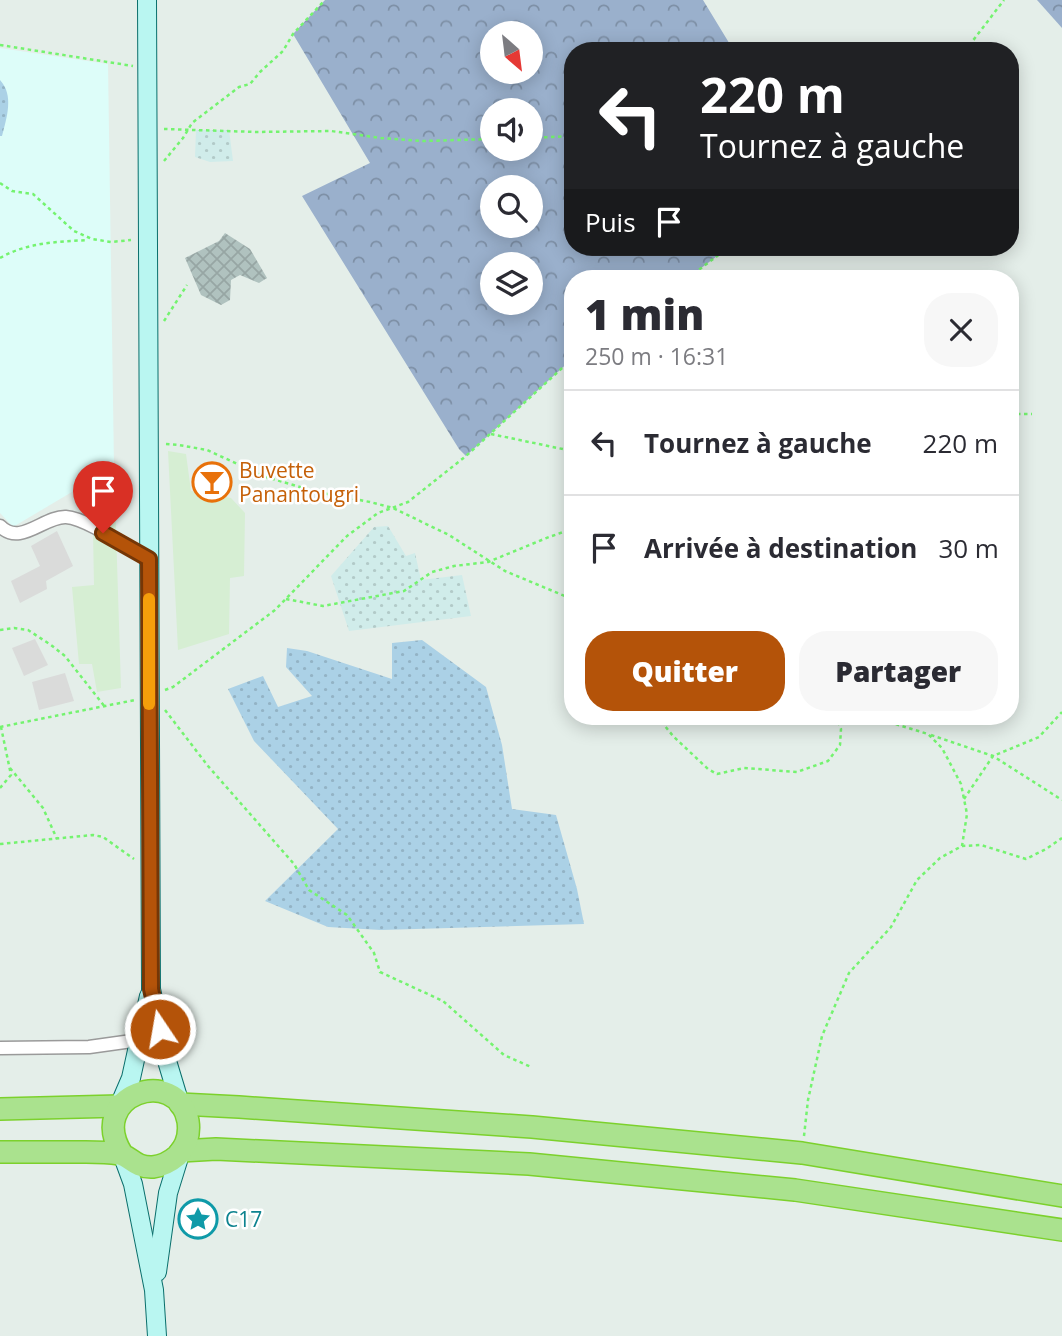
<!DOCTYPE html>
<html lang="fr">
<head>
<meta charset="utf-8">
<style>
	:root { --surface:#fff; --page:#f7f7f7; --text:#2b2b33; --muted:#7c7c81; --line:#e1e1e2; --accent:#b45309 }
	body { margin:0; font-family:"Open Sans",sans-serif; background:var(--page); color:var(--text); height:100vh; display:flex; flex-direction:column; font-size:26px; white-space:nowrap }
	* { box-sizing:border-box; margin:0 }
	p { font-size:23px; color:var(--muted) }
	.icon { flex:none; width:38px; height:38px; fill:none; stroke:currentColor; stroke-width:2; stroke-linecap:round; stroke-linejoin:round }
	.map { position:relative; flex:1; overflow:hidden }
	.side { position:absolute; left:564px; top:270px; width:455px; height:455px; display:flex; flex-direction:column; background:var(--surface); border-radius:28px; box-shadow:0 4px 18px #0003 }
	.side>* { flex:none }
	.banner { position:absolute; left:564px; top:42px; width:455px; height:214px; border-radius:28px; box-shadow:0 4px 18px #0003; background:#202124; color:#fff; overflow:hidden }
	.needle { width:46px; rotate:152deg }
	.controls { position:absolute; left:480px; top:21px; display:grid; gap:14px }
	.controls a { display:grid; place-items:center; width:63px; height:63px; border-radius:50%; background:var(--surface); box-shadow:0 4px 18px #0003; font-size:35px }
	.pin { position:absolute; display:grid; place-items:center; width:60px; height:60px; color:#fff; margin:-72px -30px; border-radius:50% 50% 50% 0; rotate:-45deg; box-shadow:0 0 7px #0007 }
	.pin .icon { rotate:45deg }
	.me { position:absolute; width:77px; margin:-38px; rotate:348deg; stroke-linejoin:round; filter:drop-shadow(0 0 5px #0008) }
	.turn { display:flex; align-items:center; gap:24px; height:147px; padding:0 21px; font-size:32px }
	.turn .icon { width:91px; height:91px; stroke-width:2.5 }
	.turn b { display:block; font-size:49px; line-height:60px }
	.then { display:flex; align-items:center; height:66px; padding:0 21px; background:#0003; gap:14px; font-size:26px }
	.round { display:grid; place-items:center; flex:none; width:74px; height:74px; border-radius:28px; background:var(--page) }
	.headline { display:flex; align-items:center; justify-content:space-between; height:119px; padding:0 21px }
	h1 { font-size:42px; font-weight:800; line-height:52px }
	.primary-button { display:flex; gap:14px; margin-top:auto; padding:14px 21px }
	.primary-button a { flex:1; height:80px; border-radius:28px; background:var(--accent); color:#fff; font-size:28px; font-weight:800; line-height:80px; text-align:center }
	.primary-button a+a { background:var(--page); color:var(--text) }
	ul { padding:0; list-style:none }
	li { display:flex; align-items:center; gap:21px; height:105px; padding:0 21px; border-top:2px solid var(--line) }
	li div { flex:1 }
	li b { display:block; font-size:26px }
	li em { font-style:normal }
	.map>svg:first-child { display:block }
</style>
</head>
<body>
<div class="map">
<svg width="1062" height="1336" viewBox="0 0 1062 1336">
	<defs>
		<pattern id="construction-cross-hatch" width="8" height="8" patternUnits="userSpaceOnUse" patternTransform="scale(1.75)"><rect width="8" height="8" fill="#b0c2bf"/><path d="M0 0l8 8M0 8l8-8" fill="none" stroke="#97a6a4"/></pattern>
		<pattern id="farmland-dots" width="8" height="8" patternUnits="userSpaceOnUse" patternTransform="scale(1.75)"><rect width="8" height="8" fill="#d0ecea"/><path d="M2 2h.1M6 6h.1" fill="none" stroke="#b2cac8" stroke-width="1.8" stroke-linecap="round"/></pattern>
		<pattern id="grass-dots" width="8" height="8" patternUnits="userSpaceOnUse" patternTransform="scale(1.75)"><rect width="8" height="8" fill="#abd1e6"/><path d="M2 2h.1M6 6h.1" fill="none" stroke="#93b3c5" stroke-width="1.8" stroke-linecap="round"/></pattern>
		<pattern id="forest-crowns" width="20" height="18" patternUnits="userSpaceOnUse" patternTransform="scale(1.75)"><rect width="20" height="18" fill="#9ab0cc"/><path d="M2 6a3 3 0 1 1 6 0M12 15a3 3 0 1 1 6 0" fill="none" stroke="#7d8fa5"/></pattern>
	</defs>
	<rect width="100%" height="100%" fill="#e4eee9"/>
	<g fill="#dadbda">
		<polygon points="57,531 73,566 46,581 47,589 20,603 11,581 40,566 31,546"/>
		<polygon points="35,639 48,665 24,676 12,648"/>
		<polygon points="65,673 74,701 39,710 32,682"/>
	</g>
	<g fill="#d6eed3">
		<polygon points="168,451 186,454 191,491 231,498 245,513 244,576 230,578 229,634 178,650"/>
		<polygon points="114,467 121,688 97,692 92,664 79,664 72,587 94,585 92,480"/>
	</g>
	<polygon fill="#ddfdf9" points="0,48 108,64 114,467 13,527 0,513"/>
	<polygon fill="url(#construction-cross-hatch)" points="225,233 250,249 267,278 259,283 240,275 231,280 230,300 221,305 201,295 185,258 219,241"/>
	<g fill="url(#farmland-dots)">
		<polygon points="196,130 229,130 233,161 210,162 195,157"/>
		<polygon points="388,526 406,556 415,553 421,580 462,575 471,616 349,631 331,576 374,527"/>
	</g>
	<g fill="url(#grass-dots)">
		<path d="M 0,80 C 14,95 7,117 2,136 L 0,136 Z"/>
		<polygon points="422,640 486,687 502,745 512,809 556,815 577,889 584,924 381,930 328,927 265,901 338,829 254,741 228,689 263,676 278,707 312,696 286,667 287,648 307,651 392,679 392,643"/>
	</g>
	<g fill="url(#forest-crowns)" fill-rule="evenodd">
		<path d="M 325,0 L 703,0 L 734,51 L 572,51 L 572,247 L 729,247 L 688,278 L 572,278 L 572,359 L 466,456 L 459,449 L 302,196 L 370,163 L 293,34 ZM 492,33 L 530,33 L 530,72 L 492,72 ZM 492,110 L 530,110 L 530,149 L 492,149 ZM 492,187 L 530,187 L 530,226 L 492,226 ZM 492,264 L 530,264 L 530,303 L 492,303 Z"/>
		<polygon points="1037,0 1062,0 1062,28"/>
	</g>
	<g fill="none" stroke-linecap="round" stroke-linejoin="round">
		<g stroke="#9a9a9a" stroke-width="15">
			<g id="street">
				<path d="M 0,526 C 20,547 44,516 66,517 C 86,518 129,548 149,559"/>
				<polyline points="0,1048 89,1047 139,1040"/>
			</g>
		</g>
		<g stroke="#0a6f6c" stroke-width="20">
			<g id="secondary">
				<polyline points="147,0 151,989 164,1051 180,1104"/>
				<polyline points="119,1106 131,1078 149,996"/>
				<polyline points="122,1154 133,1184 154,1290 157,1336"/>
				<polyline points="157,1272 168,1193 181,1151"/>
			</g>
		</g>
		<g stroke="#7cd12c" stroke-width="24">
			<g id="highway">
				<polyline points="180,1104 239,1107 532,1127 802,1153 1062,1196"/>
				<polyline points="0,1109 119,1106"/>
				<polyline points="181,1151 216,1149 529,1164 795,1190 1062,1230"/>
				<path d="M 0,1152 C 23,1152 47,1152 70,1152 C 86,1152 103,1151 119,1154 C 131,1156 134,1168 153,1167 C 162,1166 170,1162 177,1156 C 186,1147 190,1134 188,1121 C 177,1064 85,1095 122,1154"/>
			</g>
		</g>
		<g stroke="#74f36f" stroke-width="2.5" stroke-dasharray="3.5 3.5" stroke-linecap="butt">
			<polyline points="0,45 133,66"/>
			<polyline points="965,51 1004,0"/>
			<polyline points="164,129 256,132 331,131 381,138 424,141 492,139"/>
			<polyline points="530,138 572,136"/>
			<polyline points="164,161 183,138 192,123 239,87 250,84 260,72 283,51 293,34 325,0"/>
			<polyline points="0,183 12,191 33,194 74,231 92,239 111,242 131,240"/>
			<path d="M 0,258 C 28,242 57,242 88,240"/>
			<polyline points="688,278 729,247"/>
			<polyline points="164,321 187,285"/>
			<polyline points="1010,414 1032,414"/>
			<polyline points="491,434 572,451"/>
			<polyline points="166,444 179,445 207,450 266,477 317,492 370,502 393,508 449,535 505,571 572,599"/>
			<polyline points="286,599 323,606 404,591 432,572 454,566 488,562 549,537 572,529"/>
			<polyline points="0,630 14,628 28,630 51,645 65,656 105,707"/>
			<polyline points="165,690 173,687 275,610 347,536 378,513 408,502 466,456 572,359"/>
			<polyline points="165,710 208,766 294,864 309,890 347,915 374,953 380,972 443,1001 504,1055 531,1067"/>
			<polyline points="657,716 673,736 708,769 717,774 744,768 797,772 828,761 840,745 841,729 836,716"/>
			<polyline points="869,716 928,734 942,748 961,784 967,814 962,846"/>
			<polyline points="0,727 135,700"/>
			<polyline points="931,735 993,756 1062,800"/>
			<polyline points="10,768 43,808 57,839"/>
			<polyline points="0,788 11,775 1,727"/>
			<polyline points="964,799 993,756 1039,737 1062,712"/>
			<polyline points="0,844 93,835 103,837 134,859"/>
			<polyline points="804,1136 808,1100 822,1036 849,973 891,927 917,880 940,858 962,846 981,845 1026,859 1046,849 1062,838"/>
		</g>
		<use href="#street" stroke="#fff" stroke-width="12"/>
		<use href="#secondary" stroke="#b9f6f1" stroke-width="18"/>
		<use href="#highway" stroke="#aae28e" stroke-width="21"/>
	</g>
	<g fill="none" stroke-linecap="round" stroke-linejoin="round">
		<g stroke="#753606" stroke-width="18">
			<polyline id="route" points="103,533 149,559 151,989 160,1029"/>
		</g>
		<use href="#route" stroke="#b45309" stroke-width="12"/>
		<polyline stroke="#f59e0b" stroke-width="12" points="149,704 149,599"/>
	</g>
	<defs>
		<g id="bar-ring" transform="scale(2.0125)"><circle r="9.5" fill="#fff" stroke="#e8710a" stroke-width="1.5"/><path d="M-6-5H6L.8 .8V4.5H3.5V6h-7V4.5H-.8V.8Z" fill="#e8710a"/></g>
		<g id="sight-ring" transform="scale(2.0125)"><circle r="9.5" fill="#fff" stroke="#0f9aa8" stroke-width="1.5"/><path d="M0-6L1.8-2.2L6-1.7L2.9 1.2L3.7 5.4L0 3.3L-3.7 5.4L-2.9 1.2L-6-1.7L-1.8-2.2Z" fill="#0f9aa8"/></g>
	</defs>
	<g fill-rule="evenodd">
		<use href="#bar-ring" x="212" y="482"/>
		<use href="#sight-ring" x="198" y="1219"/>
	</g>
	<g text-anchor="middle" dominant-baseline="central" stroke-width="5" stroke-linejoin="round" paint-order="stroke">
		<g font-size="21" fill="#c56008" stroke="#fff" text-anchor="start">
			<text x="239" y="470">Buvette<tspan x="239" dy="24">Panantougri</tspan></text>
		</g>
		<g font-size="21" fill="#0d838f" stroke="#fff" text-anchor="start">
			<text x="225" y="1219">C17</text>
		</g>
	</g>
</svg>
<div class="controls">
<a><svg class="needle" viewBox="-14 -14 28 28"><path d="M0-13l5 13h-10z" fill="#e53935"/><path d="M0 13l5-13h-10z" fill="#7c7c81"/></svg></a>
<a><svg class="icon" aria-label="sound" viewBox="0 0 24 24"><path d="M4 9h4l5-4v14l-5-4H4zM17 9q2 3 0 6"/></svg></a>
<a><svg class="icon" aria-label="search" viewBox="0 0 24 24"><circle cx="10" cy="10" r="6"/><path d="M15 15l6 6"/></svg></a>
<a><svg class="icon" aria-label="layers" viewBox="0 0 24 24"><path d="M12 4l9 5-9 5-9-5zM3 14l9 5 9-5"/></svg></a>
</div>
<div class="pin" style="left:103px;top:533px;background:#d93025"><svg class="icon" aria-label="arrive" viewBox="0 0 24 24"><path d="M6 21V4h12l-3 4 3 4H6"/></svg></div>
<svg class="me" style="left:160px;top:1029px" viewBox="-20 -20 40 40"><circle r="17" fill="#b45309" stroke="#fff" stroke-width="3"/><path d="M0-11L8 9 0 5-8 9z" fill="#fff"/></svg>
<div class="banner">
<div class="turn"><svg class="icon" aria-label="left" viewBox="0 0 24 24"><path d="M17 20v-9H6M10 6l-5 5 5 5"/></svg><div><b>220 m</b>Tournez à gauche</div></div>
<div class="then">Puis<svg class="icon" aria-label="arrive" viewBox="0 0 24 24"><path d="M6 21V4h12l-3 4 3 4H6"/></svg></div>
</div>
<section class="side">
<div class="headline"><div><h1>1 min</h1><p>250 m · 16:31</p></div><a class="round"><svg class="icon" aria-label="close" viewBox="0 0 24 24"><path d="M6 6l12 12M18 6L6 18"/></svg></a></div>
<ul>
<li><svg class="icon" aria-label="left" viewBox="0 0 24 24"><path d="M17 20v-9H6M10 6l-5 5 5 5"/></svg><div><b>Tournez à gauche</b></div><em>220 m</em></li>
<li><svg class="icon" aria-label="arrive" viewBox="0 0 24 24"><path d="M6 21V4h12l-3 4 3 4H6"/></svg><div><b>Arrivée à destination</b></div><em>30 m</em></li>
</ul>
<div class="primary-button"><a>Quitter</a><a>Partager</a></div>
</section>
</div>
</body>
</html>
